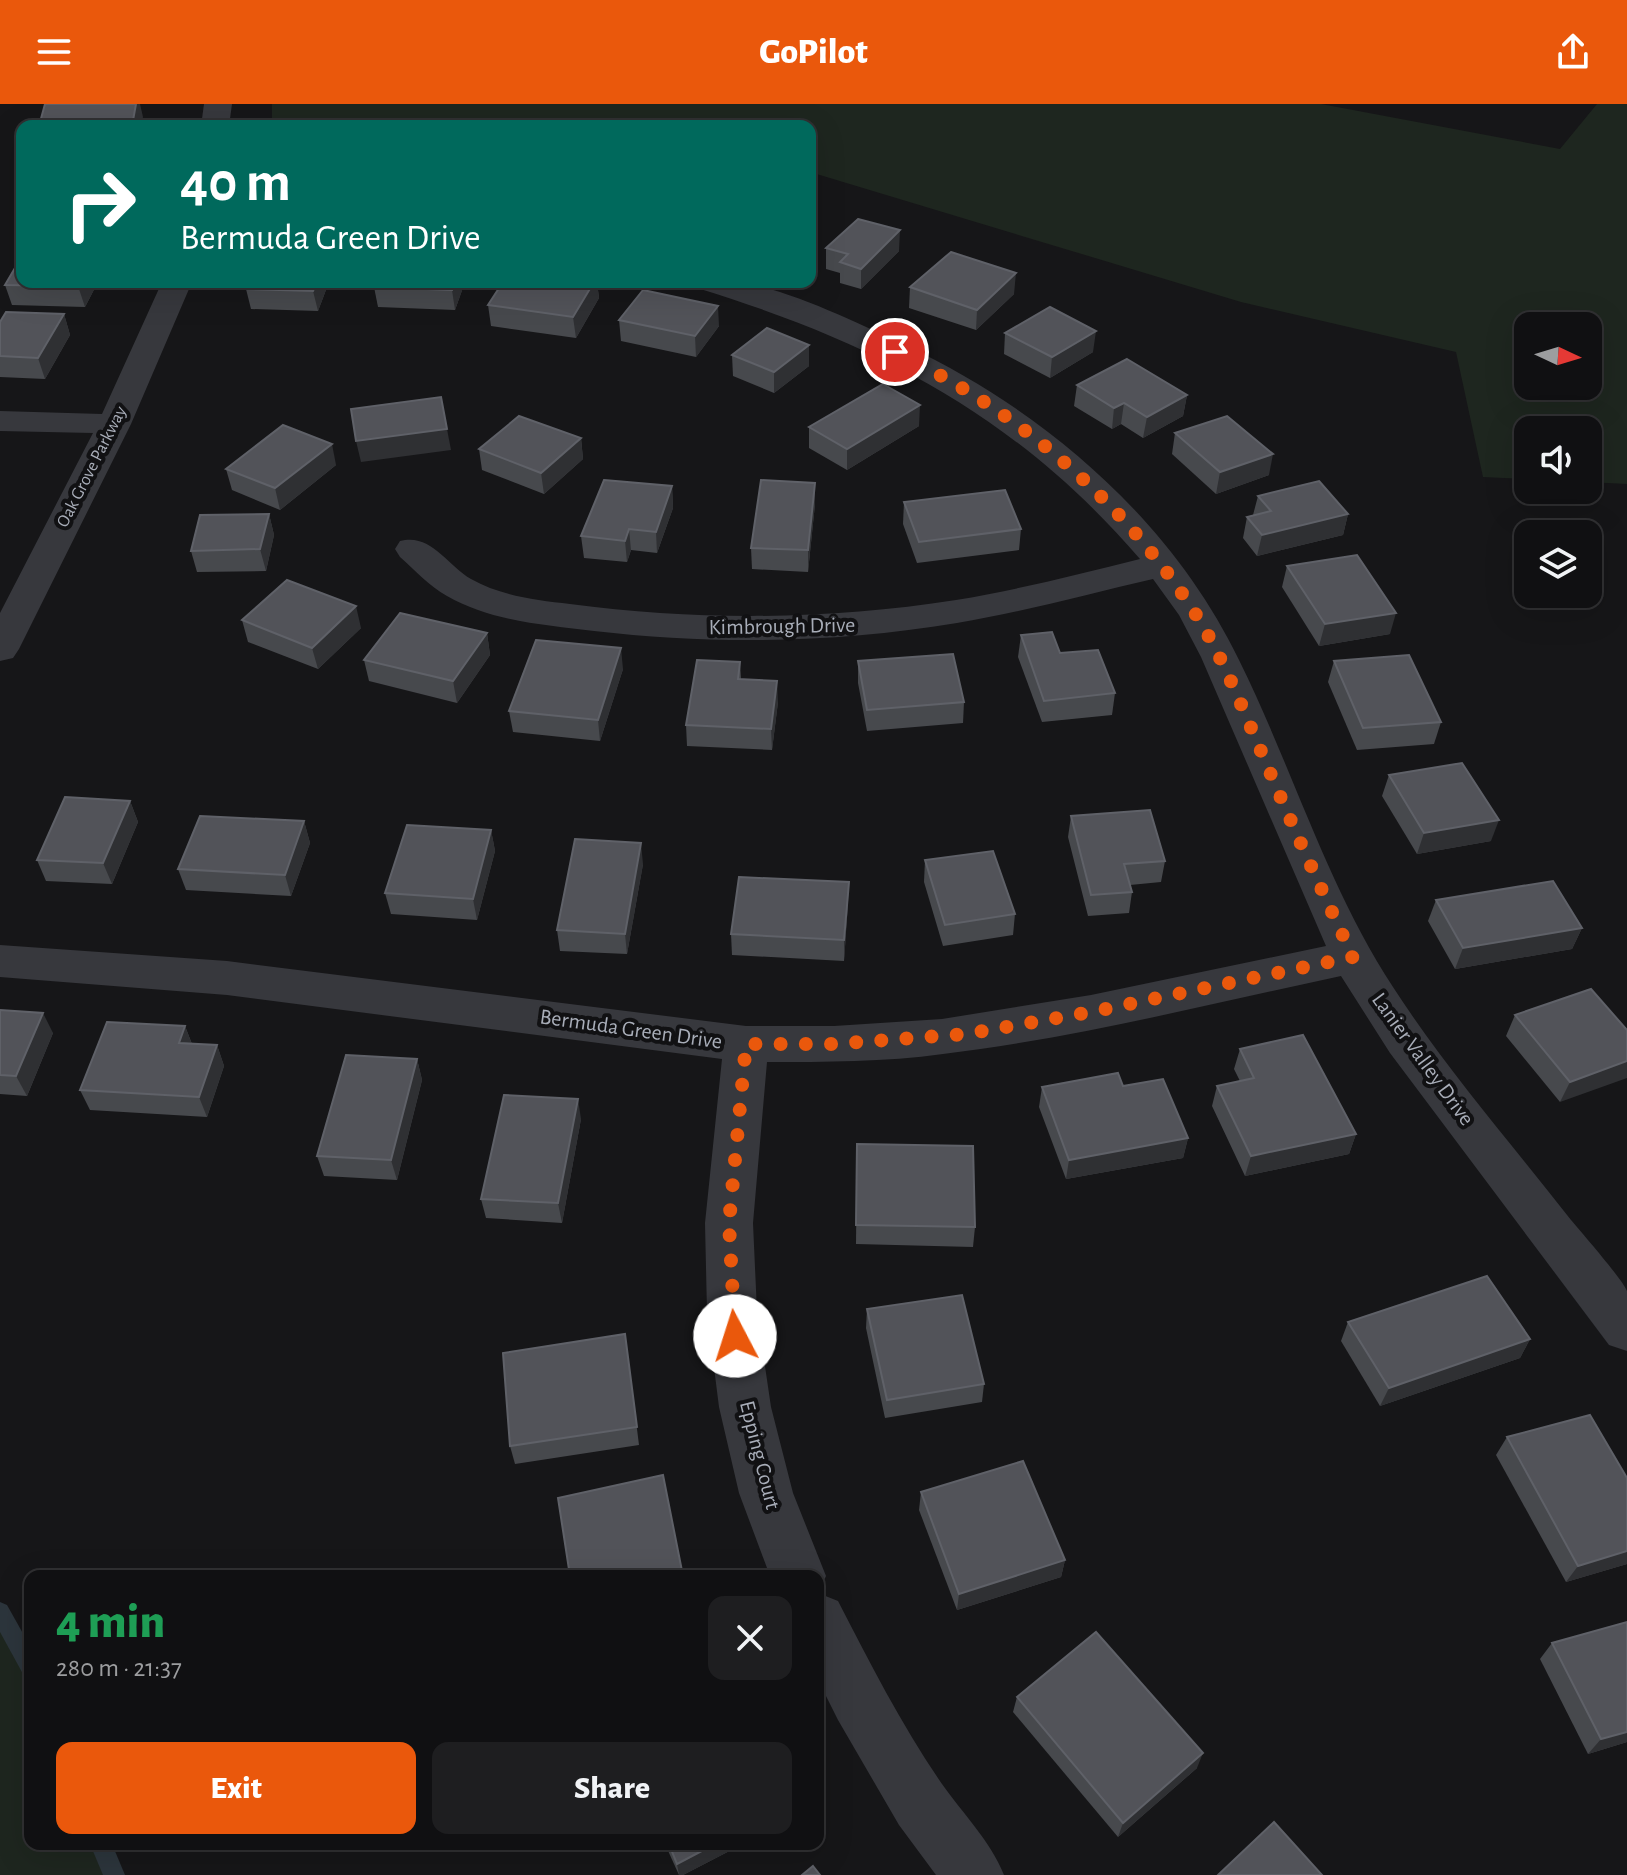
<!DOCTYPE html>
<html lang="en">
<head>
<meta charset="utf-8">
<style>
	:root { --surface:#101012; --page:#1e1e20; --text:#f1f3f6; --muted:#9c9d9f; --line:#303032; --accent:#ea580c }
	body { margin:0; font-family:"Alegreya Sans",sans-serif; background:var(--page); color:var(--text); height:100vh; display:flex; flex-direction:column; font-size:30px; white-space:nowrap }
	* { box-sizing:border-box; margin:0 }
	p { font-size:26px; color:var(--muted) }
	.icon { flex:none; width:44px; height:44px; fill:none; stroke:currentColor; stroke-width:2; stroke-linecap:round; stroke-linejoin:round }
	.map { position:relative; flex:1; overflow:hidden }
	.side { position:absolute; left:24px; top:1466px; width:800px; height:280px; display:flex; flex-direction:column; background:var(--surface); border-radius:16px; box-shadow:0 8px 32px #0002,0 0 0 2px var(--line) }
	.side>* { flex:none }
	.banner { position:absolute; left:16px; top:16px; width:800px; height:168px; border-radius:16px; box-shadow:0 8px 32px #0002,0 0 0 2px var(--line); background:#00695c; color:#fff; overflow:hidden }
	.needle { width:52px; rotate:94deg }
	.controls { position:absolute; left:1514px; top:208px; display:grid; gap:16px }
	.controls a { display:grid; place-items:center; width:88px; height:88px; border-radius:16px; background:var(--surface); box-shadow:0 8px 32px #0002,0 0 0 2px var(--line); font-size:40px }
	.pin { position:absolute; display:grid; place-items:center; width:68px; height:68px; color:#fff; margin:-34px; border:4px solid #fff; border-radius:50%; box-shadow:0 2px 8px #0007 }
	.me { position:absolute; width:88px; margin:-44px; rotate:355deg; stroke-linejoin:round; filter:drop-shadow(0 0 6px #0008) }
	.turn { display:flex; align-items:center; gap:28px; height:168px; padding:0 32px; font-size:36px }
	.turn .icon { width:104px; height:104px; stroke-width:2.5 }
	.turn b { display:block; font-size:56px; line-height:68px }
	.round { display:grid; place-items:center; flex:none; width:84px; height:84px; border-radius:16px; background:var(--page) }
	.summary { display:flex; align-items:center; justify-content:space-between; height:136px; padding:0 32px }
	h1 { font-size:48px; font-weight:800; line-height:60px; color:#1e9e55 }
	.primary-button { display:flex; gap:16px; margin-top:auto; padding:16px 32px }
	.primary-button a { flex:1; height:92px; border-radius:16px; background:var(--accent); color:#fff; font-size:32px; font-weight:800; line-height:92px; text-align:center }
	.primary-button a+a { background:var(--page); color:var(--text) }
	header { display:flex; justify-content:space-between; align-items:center; height:104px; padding:0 32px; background:var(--accent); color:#fff; font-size:36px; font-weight:800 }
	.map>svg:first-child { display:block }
</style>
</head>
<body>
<header><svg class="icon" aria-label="menu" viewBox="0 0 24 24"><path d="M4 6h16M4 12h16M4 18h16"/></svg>GoPilot<svg class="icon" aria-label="share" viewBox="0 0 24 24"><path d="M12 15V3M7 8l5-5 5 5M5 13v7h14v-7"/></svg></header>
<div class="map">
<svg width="1627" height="1771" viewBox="0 0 1627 1771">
	<rect width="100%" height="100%" fill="#161618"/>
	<g fill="#1e261f" fill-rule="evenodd">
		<path d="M 272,0 L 1321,0 L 1560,45 L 1597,0 L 1627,0 L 1627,380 L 1588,378 L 1588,326 L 1528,326 L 1528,375 L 1483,373 L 1456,248 L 1241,198 L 810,68 L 810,22 L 272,22 ZM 1528,222 L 1588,222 L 1588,282 L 1528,282 Z"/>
		<polygon points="0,1508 30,1583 30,1740 93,1740 105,1771 0,1771"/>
	</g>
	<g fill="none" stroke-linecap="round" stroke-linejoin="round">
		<g fill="#2c353c" fill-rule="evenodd">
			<polygon points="0,1498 7,1501 30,1542 30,1573 23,1570 0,1528"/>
			<polygon points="90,1740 112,1740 125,1771 103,1771"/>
		</g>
		<g fill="#37383d" fill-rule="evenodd">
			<polygon points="204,0 232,0 229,22 201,22"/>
			<polygon points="162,178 192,178 131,320 19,545 13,554 0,557 0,509 93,329 0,327 0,307 102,310"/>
			<path d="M 693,178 C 708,178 723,176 738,178 C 784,183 863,221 907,242 C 1046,308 1172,417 1239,556 C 1292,663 1327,782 1393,883 C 1446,965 1511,1039 1571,1116 C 1582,1129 1623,1176 1627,1187 C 1627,1200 1627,1232 1627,1247 L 1609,1241 L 1390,949 L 1341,872 C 1209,900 1077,934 943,950 C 885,958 825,958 767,958 L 753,1119 L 757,1208 L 771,1303 L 793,1389 L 826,1472 L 818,1489 L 838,1497 C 870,1559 902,1622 942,1680 C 963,1710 990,1736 1004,1771 L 936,1771 L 899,1721 L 838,1616 L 818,1576 L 818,1472 L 770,1472 L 739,1389 L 719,1303 L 707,1208 L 705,1119 L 722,955 L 227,891 L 0,873 L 0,841 L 227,857 L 746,922 L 834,922 L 942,915 L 1091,891 L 1326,842 L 1201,553 L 1179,511 L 1153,475 C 1088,490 1023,508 957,519 C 837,539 715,541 594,527 C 545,521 490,517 447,492 C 429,482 415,466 400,453 L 395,445 L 400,437 C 431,429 446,460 471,475 C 501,492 536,496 570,500 C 699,517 828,516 956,496 C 1018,486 1079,470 1140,455 C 1016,311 876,239 697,184 Z"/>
		</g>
	</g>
	<g fill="#47494d">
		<polygon points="22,120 22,142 17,128"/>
		<polygon points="826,144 899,147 861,185 840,179 840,169 826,165"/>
		<polygon points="98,178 85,203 12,201 5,181"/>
		<polygon points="249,178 329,178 318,207 251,205 246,185"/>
		<polygon points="376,178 465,178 455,206 378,203 374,183"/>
		<polygon points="503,178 597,178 599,194 576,234 491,222 488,201"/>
		<polygon points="910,183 1014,190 976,226 909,204"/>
		<polygon points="64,210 70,231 45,275 0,273 0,218"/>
		<polygon points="619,216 719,222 696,253 621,237"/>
		<polygon points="1005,229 1093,248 1050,274 1004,250"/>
		<polygon points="809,241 809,262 774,289 733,272 732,251"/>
		<polygon points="1077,281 1187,291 1183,312 1143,334 1121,320 1112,325 1074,302"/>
		<polygon points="919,322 847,366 809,344 809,323"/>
		<polygon points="1175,329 1269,371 1216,390 1172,350"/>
		<polygon points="581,334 583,355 544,390 482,366 479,345"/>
		<polygon points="336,361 280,406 232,386 226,365"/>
		<polygon points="815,379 815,400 808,468 752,465 751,444"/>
		<polygon points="672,382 673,404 657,449 631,446 627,458 584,454 581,432"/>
		<polygon points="1258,392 1348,410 1343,431 1257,452 1243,434 1247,413 1253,411"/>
		<polygon points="904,398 1021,425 1019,446 917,459 903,420"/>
		<polygon points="269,410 274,431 266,467 197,468 191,447"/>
		<polygon points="1287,462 1390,530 1319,542 1282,483"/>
		<polygon points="242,516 361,524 318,565 248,538"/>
		<polygon points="487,529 490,551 457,599 369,577 364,556"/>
		<polygon points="1021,531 1115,589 1112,611 1042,618 1018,553"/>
		<polygon points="858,557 964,598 963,619 867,627 858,579"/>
		<polygon points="1334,557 1441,618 1434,640 1357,646 1328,578"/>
		<polygon points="740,558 741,575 778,598 772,646 687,642 686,621"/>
		<polygon points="623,565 600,637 513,628 509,607"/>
		<polygon points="1389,671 1491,737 1417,750 1382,692"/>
		<polygon points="130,697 138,718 112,780 46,777 37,756"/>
		<polygon points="1071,712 1165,757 1161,778 1130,781 1132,788 1129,809 1088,812 1068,733"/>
		<polygon points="304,717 310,739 291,792 186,786 178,765"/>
		<polygon points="491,726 495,747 477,816 391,810 385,789"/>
		<polygon points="925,756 1015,810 1013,831 943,842 924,778"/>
		<polygon points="643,760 627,850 560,847 557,826"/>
		<polygon points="1436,796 1582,824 1572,845 1455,865 1428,817"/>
		<polygon points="848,799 844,857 732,851 731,830"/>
		<polygon points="0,906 53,929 27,992 0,990"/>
		<polygon points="1515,911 1627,926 1560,998 1506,932"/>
		<polygon points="185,922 192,940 217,941 224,962 207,1013 90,1006 80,986"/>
		<polygon points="1240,945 1356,1030 1349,1050 1245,1072 1212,1002 1217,982 1240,977 1234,965"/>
		<polygon points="417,955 422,976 397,1076 324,1072 317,1052"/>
		<polygon points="1123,982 1188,1034 1183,1054 1066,1075 1039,1003 1042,983"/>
		<polygon points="581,1015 562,1119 486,1114 481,1095"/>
		<polygon points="857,1040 975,1123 973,1143 856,1140"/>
		<polygon points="867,1205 984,1280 982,1298 885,1314 866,1224"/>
		<polygon points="1348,1218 1530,1235 1520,1254 1380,1302 1341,1237"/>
		<polygon points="625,1230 639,1341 515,1360 510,1342"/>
		<polygon points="1507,1333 1627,1374 1627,1460 1566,1478 1496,1351"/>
		<polygon points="921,1388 1065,1456 1061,1473 957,1506 919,1406"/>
		<polygon points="1627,1518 1627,1638 1588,1650 1540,1555 1552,1539"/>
		<polygon points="1017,1593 1197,1664 1118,1733 1013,1608"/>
		<polygon points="665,1740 743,1740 683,1771 679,1771"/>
	</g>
	<g fill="#2f3033">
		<polygon points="136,0 140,0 143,13 141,22 132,22"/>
		<polygon points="900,126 899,147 861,185 861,165"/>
		<polygon points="1016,169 1014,190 976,226 977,206"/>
		<polygon points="81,178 98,178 85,203 78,182"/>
		<polygon points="317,178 329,178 318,207 313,187"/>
		<polygon points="454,178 465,178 455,206 452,186"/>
		<polygon points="594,178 597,178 599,194 576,234 573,213"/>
		<polygon points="718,202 719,222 696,253 695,232"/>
		<polygon points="64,210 70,231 45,275 38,254"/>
		<polygon points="1096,227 1093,248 1050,274 1052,253"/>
		<polygon points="809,241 809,262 774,289 774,268"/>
		<polygon points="1187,291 1183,312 1143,334 1147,313"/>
		<polygon points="1124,299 1121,320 1112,325 1114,304"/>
		<polygon points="920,301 919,322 847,366 847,345"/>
		<polygon points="447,325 451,346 361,358 356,337"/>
		<polygon points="581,334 583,355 544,390 541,369"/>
		<polygon points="332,340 336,361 280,406 275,384"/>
		<polygon points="1273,350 1269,371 1216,390 1220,368"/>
		<polygon points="815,379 815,400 808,468 808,446"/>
		<polygon points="672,382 673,404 657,449 656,428"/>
		<polygon points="269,410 274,431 266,467 260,445"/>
		<polygon points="1348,410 1343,431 1257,452 1262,431"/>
		<polygon points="629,425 631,446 627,458 625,437"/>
		<polygon points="356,502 361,524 318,565 312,544"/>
		<polygon points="1396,509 1390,530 1319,542 1325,520"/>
		<polygon points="487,529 490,551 457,599 453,577"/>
		<polygon points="621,544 623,565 600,637 598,616"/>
		<polygon points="777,577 778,598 772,646 771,625"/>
		<polygon points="130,697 138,718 112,780 103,759"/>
		<polygon points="1499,716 1491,737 1417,750 1424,729"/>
		<polygon points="304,717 310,739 291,792 285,771"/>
		<polygon points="491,726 495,747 477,816 473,795"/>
		<polygon points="641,739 643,760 627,850 625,830"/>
		<polygon points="849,778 848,799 844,857 844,836"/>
		<polygon points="1582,824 1572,845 1455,865 1463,844"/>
		<polygon points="43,909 53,929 27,992 16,972"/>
		<polygon points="185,922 193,943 179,939"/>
		<polygon points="217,941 224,962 207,1013 199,993"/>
		<polygon points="417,955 422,976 397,1076 391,1056"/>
		<polygon points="1627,957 1627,974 1560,998 1570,978"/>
		<polygon points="578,995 581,1015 562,1119 558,1099"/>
		<polygon points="1356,1030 1349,1050 1245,1072 1251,1052"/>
		<polygon points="1188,1034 1183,1054 1066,1075 1069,1056"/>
		<polygon points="1530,1235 1520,1254 1380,1302 1389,1284"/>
		<polygon points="1627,1447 1627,1460 1566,1478 1578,1462"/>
		<polygon points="1065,1456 1061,1473 957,1506 959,1490"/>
		<polygon points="1627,1628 1627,1638 1588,1650 1601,1635"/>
		<polygon points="1203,1649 1197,1664 1118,1733 1123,1719"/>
		<polygon points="715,1740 743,1740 683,1771 679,1771 677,1760"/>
	</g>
	<g fill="#525359" stroke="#5f6168" stroke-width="2">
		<polygon points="45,0 136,0 132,22 39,22"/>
		<polygon points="858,115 900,126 861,165 840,158 848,150 826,144"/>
		<polygon points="951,148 1016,169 977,206 910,183"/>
		<polygon points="22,152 22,178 81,178 78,182 5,181"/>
		<polygon points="249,178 317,178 313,187 246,185"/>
		<polygon points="376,178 454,178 452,186 374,183"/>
		<polygon points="503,178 594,178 573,213 488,201"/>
		<polygon points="643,186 718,202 695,232 619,216"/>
		<polygon points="1050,203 1096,227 1052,253 1005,229"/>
		<polygon points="6,208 64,210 38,254 0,252 0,218"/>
		<polygon points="767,224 809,241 774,268 732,251"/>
		<polygon points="1127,255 1187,291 1147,313 1124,299 1114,304 1077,281"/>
		<polygon points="883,280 920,301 847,345 809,323"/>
		<polygon points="441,293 447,325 356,337 351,305"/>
		<polygon points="519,312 581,334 541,369 479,345"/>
		<polygon points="1227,312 1273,350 1220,368 1175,329"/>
		<polygon points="283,321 332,340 275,384 226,365"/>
		<polygon points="604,376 672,382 656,428 629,425 625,437 581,432"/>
		<polygon points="761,376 815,379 808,446 751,444"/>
		<polygon points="1319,377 1348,410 1262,431 1247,413 1271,407 1258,392"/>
		<polygon points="1005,386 1021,425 919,438 904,398"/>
		<polygon points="269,410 260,445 191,447 200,411"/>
		<polygon points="1357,451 1396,509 1325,520 1287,462"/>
		<polygon points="287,476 356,502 312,544 242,516"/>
		<polygon points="400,509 487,529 453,577 364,556"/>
		<polygon points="1052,528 1060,549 1098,546 1115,589 1044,597 1021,531"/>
		<polygon points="536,536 621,544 598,616 509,607"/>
		<polygon points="953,550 964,598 867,606 858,557"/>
		<polygon points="1409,551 1441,618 1363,624 1334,557"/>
		<polygon points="697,556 740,558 738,575 777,577 771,625 686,621"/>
		<polygon points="1462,659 1499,716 1424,729 1389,671"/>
		<polygon points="65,693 130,697 103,759 37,756"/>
		<polygon points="1150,706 1165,757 1124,760 1132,788 1091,791 1071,712"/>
		<polygon points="200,712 304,717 285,771 178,765"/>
		<polygon points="407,721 491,726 473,795 385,789"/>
		<polygon points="575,735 641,739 625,830 557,826"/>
		<polygon points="993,747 1015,810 945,821 925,756"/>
		<polygon points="739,773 849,778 844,836 731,830"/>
		<polygon points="1553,777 1582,824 1463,844 1436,796"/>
		<polygon points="1591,885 1627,926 1627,957 1570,978 1515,911"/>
		<polygon points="0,906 43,909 16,972 0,971"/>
		<polygon points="107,918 185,922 179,939 217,941 199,993 80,986"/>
		<polygon points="1303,931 1356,1030 1251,1052 1217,982 1254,974 1240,945"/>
		<polygon points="346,951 417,955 391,1056 317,1052"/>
		<polygon points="1118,969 1123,982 1163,975 1188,1034 1069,1056 1042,983"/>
		<polygon points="504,991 578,995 558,1099 481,1095"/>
		<polygon points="857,1040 973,1042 975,1123 856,1121"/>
		<polygon points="1487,1172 1530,1235 1389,1284 1348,1218"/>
		<polygon points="962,1191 984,1280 887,1296 867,1205"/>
		<polygon points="625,1230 637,1323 510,1342 503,1249"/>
		<polygon points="1590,1311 1627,1374 1627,1447 1578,1462 1507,1333"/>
		<polygon points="1023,1357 1065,1456 959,1490 921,1388"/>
		<polygon points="663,1371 683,1472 570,1472 558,1394"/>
		<polygon points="1627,1518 1627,1628 1601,1635 1552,1539"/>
		<polygon points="1096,1528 1203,1649 1123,1719 1017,1593"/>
		<polygon points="1274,1718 1322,1771 1218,1771"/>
		<polygon points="669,1740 715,1740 677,1760"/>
		<polygon points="813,1762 820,1771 802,1771"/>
	</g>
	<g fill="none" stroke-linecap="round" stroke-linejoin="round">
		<path stroke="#ea580c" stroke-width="14" stroke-dasharray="0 25.2" d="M 735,1232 L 729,1119 L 746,940 L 834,940 L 966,930 L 1091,908 L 1353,853 C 1322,787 1292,721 1264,654 C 1242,604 1223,552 1193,506 C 1121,394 1015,305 895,248"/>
	</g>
	<g text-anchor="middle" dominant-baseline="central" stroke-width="8" stroke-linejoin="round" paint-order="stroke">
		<g font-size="18" fill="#a8adb8" stroke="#111113">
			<text transform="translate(92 363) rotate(-63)">Oak Grove Parkway</text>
		</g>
		<g font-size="22" fill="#a8adb8" stroke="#111113">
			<text transform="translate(782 522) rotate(-1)">Kimbrough Drive</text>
			<text transform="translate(631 925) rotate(8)">Bermuda Green Drive</text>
			<text transform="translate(1423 955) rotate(54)">Lanier Valley Drive</text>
			<text transform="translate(760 1351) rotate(76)">Epping Court</text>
		</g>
	</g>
</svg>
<div class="controls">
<a><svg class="needle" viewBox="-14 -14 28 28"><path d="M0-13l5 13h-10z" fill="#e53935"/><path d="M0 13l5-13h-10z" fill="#9c9d9f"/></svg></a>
<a><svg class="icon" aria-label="sound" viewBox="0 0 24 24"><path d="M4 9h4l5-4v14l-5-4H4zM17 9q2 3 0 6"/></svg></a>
<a><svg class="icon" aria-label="layers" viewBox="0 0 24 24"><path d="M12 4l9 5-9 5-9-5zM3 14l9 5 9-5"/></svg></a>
</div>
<div class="pin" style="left:895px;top:248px;background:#d93025"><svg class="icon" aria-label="arrive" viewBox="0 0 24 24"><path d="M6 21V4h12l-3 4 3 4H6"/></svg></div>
<svg class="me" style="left:735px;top:1232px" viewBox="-20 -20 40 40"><circle r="19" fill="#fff"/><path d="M0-13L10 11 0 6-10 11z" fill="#ea580c"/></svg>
<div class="banner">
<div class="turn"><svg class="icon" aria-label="right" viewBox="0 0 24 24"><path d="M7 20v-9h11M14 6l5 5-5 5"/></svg><div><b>40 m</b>Bermuda Green Drive</div></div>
</div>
<section class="side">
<div class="summary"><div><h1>4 min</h1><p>280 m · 21:37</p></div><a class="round"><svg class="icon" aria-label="close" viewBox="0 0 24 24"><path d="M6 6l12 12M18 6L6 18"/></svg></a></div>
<div class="primary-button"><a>Exit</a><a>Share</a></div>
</section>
</div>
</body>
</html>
